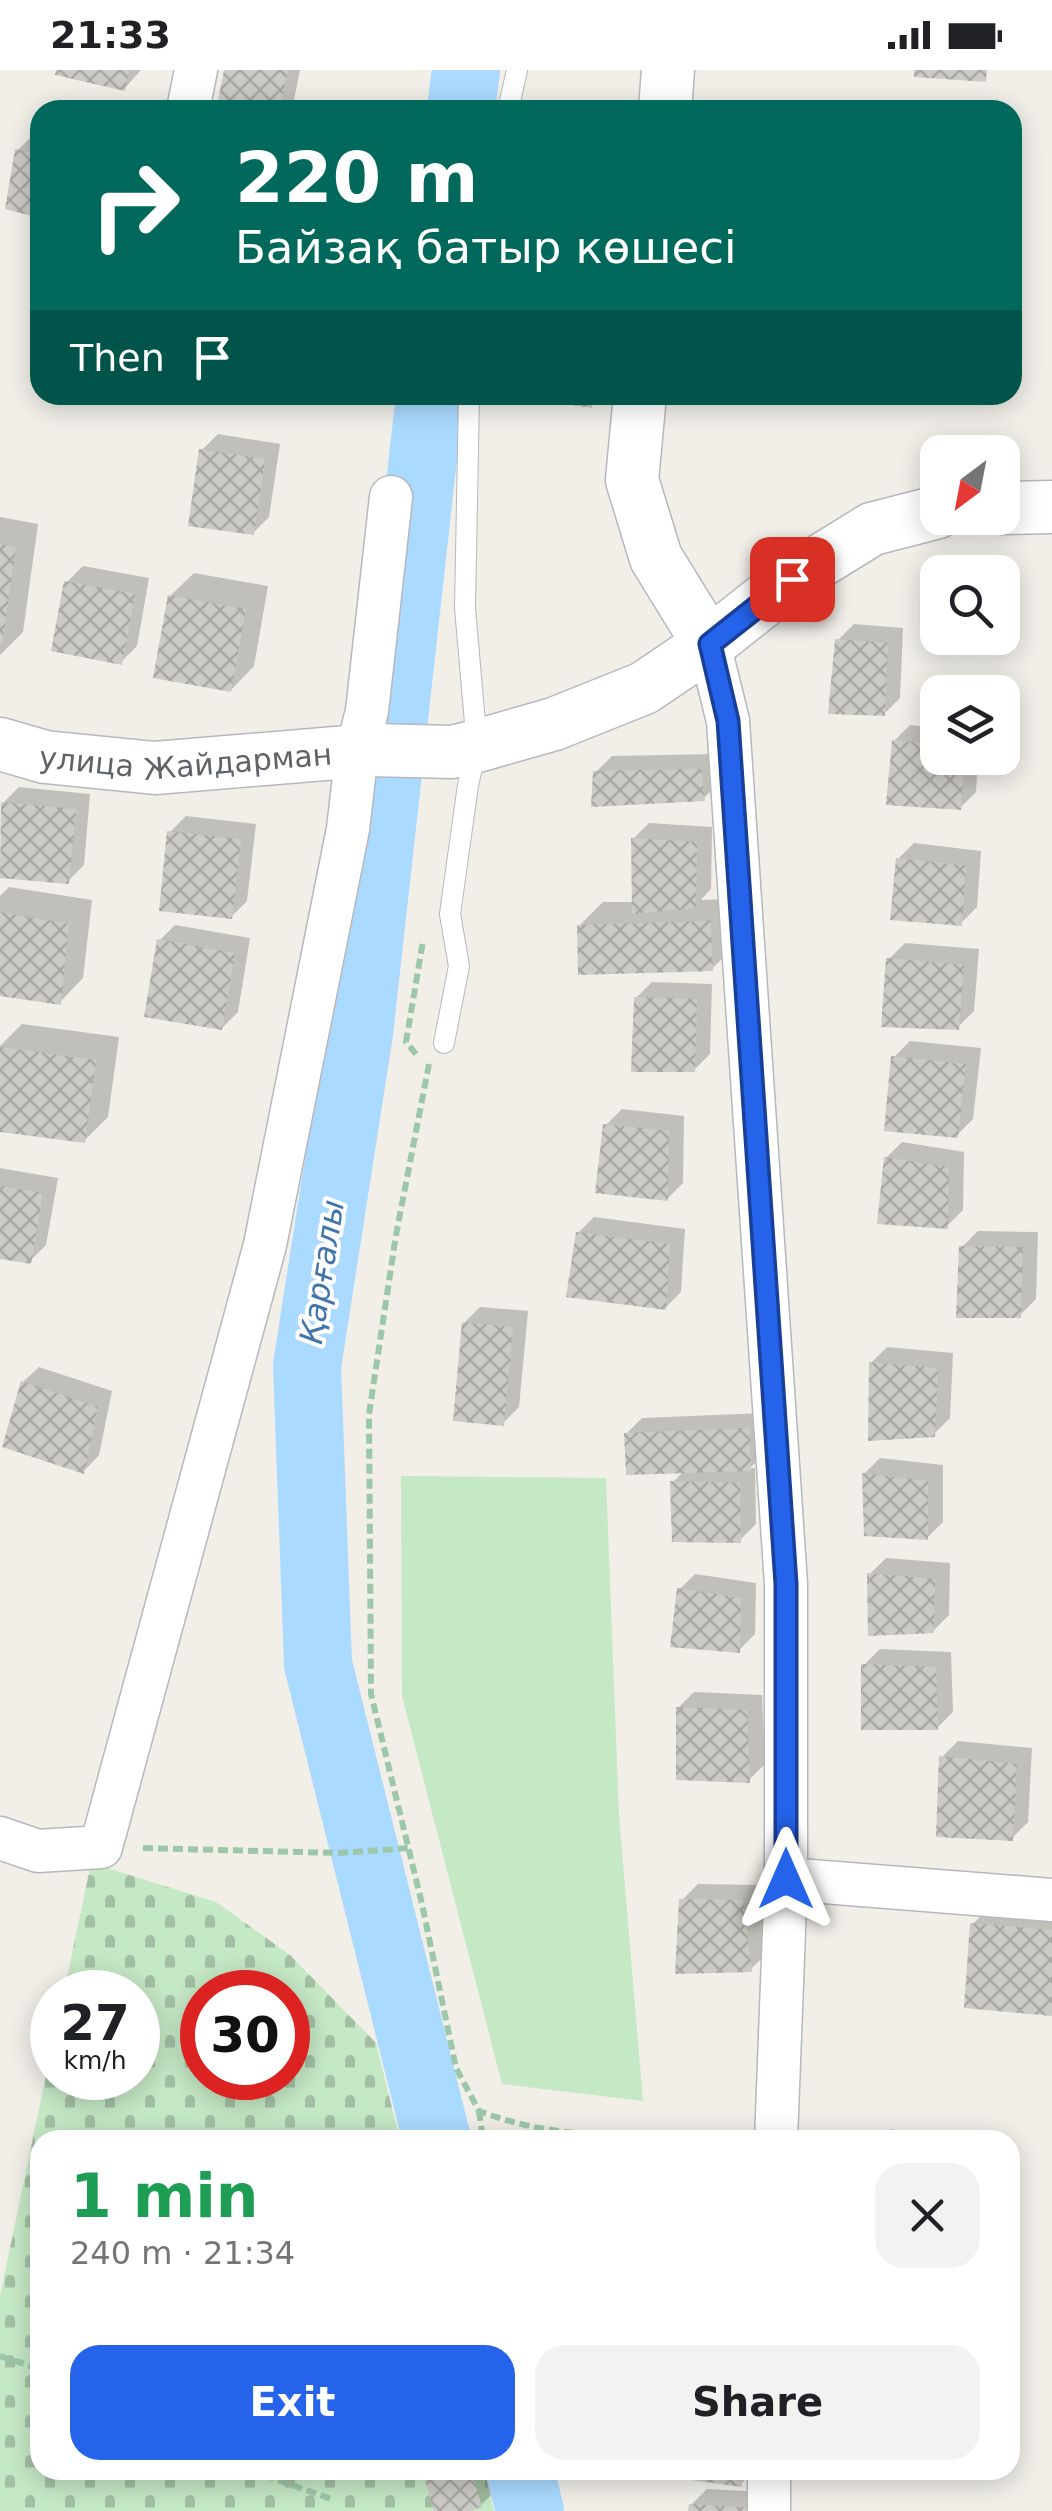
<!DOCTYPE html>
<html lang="en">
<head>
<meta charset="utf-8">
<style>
	:root { --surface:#fff; --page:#f2f2f2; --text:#202124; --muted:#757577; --accent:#2563eb }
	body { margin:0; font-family:"DejaVu Sans",sans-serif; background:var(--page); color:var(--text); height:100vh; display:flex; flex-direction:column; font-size:38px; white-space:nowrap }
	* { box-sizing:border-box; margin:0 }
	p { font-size:32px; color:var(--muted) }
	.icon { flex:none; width:55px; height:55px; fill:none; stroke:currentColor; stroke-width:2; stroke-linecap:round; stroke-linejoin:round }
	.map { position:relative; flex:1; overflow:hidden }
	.side { position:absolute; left:30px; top:2060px; width:990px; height:350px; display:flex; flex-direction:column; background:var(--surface); border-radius:30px; box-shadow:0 5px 25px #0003 }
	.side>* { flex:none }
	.banner { position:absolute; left:30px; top:30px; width:992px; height:305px; border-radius:30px; box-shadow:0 5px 25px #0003; background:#00695c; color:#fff; overflow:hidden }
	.needle { width:65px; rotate:212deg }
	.buttons { position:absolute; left:920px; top:365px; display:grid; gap:20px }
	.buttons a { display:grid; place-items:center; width:100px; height:100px; border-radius:20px; background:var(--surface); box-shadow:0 5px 25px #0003; font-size:50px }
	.speed { position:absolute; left:30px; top:1900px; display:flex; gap:20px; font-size:50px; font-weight:700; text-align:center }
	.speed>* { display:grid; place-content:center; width:130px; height:130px; border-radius:50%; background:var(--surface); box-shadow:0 5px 25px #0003; line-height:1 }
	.speed small { font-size:25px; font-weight:400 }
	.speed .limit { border:15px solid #d22; background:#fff; color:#111 }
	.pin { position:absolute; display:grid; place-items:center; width:85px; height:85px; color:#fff; margin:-42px; border-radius:20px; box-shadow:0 5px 15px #0006 }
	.me { position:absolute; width:110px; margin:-55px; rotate:0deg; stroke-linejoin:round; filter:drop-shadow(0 0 8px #0008) }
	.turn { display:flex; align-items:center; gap:35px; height:210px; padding:0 40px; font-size:45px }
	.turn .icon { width:130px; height:130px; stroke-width:2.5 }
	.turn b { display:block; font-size:70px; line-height:85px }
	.then { display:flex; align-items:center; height:95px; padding:0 40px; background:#0003; gap:20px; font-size:38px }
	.round { display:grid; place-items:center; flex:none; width:105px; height:105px; border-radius:30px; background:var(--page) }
	.summary { display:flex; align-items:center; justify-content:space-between; height:170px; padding:0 40px }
	h1 { font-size:60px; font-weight:800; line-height:75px; color:#1e9e55 }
	.primary-button { display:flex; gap:20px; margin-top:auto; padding:20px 40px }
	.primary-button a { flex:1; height:115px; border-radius:30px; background:var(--accent); color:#fff; font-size:40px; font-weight:800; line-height:115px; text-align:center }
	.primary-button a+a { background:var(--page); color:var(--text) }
	.status { display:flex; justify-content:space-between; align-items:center; height:70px; padding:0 50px; background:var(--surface); direction:ltr }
	.status svg { height:28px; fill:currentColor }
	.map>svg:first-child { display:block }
</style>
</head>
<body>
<div class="status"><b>21:33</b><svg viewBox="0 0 49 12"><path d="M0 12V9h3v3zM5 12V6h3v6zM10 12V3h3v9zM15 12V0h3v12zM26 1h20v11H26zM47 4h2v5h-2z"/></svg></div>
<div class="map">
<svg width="1052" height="2441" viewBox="0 0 1052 2441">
	<defs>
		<pattern id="cemetery-stones" width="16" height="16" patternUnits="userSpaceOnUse" patternTransform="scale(2.5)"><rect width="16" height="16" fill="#c5e8c5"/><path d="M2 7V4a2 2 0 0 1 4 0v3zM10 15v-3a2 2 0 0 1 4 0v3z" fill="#a3c0a4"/></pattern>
		<pattern id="building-cross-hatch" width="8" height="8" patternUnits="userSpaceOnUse" patternTransform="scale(2.5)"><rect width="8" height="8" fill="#cccac5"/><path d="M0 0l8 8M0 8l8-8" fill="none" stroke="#a9a8a4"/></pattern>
	</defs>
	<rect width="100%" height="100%" fill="#f1efe8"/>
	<polygon fill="#c5e8c5" points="401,1406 606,1408 619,1746 643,2031 502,2014 402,1626"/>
	<path fill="url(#cemetery-stones)" fill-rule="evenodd" d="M 91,1793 L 216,1832 L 290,1885 L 376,1973 L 400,2070 L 40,2070 L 40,2400 L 484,2400 L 494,2441 L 0,2441 L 0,2226 L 52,1976 L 52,2008 L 138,2008 L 138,1922 L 64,1922 ZM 202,1922 L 288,1922 L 288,2008 L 202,2008 Z"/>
	<g fill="#0003">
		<polygon points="59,0 141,0 125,18"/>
		<polygon points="226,0 300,0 292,40 218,40"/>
		<polygon points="34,64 40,65 40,145 18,80"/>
		<polygon points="218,364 280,374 269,447 253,463 202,380"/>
		<polygon points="0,447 38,454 23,562 0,585"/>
		<polygon points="83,496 149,508 137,576 121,592 67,512"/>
		<polygon points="194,503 268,516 254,596 231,620 170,526"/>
		<polygon points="854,554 903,558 900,628 884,644 838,570"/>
		<polygon points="910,655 938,658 938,688 978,688 976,722 960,738 894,671"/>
		<polygon points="716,684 720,712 704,728 596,702 612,686"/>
		<polygon points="19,717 90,724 84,795 68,811 0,805 3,733"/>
		<polygon points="186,746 256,754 247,831 231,847 170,762"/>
		<polygon points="649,753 712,757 711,819 701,830 734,829 735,875 712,899 579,856 603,832 634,832 633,769"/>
		<polygon points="914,773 981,781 977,837 961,853 898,789"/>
		<polygon points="9,817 92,830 83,908 60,932 0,923 0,826"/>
		<polygon points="175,855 250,868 238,942 222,958 159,871"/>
		<polygon points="905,873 979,879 974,941 958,957 889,889"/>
		<polygon points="652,912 712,914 710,984 694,1000 636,928"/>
		<polygon points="22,954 119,967 108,1047 85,1070 0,1059 0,976"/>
		<polygon points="910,971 981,978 973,1049 957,1065 894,987"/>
		<polygon points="622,1039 684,1046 683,1113 667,1129 606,1055"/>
		<polygon points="902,1072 964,1082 963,1140 947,1156 886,1088"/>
		<polygon points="0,1098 58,1108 46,1175 30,1191 0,1186"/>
		<polygon points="594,1147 685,1159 681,1222 665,1238 578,1163"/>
		<polygon points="978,1161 1038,1162 1036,1229 1019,1246 962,1177"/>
		<polygon points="480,1237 528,1241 519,1337 503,1353 464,1253"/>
		<polygon points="887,1277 953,1283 950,1348 934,1364 871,1293"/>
		<polygon points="39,1297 112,1321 99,1385 84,1401 23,1312"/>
		<polygon points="764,1343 766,1382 750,1398 755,1398 756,1454 740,1470 673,1412 684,1401 626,1364 642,1348"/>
		<polygon points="880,1388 943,1395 943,1452 927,1468 864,1404"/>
		<polygon points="886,1488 950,1493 949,1545 933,1561 870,1504"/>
		<polygon points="695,1504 756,1513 755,1564 739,1580 679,1520"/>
		<polygon points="880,1579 951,1582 953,1642 937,1658 864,1595"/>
		<polygon points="694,1622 762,1625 765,1694 749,1710 678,1638"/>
		<polygon points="958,1671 1032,1678 1028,1752 1012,1768 942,1687"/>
		<polygon points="698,1814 758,1815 767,1883 751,1899 682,1830"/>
		<polygon points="996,1830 1052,1835 1052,1943 973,1854"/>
		<polygon points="891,2059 952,2070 880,2070"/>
		<polygon points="425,2400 491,2400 497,2419 481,2435 460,2441 437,2441"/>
		<polygon points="679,2400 755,2400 741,2414"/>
		<polygon points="707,2419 765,2422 763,2441 691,2441 691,2435"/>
	</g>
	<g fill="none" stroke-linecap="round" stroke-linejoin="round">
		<g stroke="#aadaff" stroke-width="68">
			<polyline points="461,40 466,0"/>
			<polyline points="430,325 359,963 307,1296 318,1594 437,2070"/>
			<polyline points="520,2400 530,2441"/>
		</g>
	</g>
	<g fill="url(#building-cross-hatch)">
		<polygon points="56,0 129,0 125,21 55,5"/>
		<polygon points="224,0 288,0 280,40 216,40"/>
		<polygon points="914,0 987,0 986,12 914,7"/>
		<polygon points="15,79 40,84 40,148 5,139"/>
		<polygon points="538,325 593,325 592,338 537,330"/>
		<polygon points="712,325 779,325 779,333 712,328"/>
		<polygon points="199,379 265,389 254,465 188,456"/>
		<polygon points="0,474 16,477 2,574 0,574"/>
		<polygon points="64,511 135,524 122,595 51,581"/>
		<polygon points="168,525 246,539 231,622 153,608"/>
		<polygon points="835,569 888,573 885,646 828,644"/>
		<polygon points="892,670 938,675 938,688 964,688 961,740 886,735"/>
		<polygon points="701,699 705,731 591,737 593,701"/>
		<polygon points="1,732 76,739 69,814 0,808"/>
		<polygon points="167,761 241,769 232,849 159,841"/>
		<polygon points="631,768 697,772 696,838 632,844"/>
		<polygon points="896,788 966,796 962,856 890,850"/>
		<polygon points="0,842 69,854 61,935 0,926"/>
		<polygon points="711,851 713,901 578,905 577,855"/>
		<polygon points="157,869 235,883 222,960 144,947"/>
		<polygon points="886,888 964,895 959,960 881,957"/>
		<polygon points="634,927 697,929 695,1002 631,1002"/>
		<polygon points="0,977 96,990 85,1073 0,1062"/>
		<polygon points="891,986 966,994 958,1068 884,1061"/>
		<polygon points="603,1054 669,1061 668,1131 595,1123"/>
		<polygon points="884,1087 949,1097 948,1159 877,1154"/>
		<polygon points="0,1116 43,1123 31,1194 0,1189"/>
		<polygon points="576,1162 670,1174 666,1240 566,1227"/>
		<polygon points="959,1176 1023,1177 1021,1248 956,1248"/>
		<polygon points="462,1252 513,1257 504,1356 453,1351"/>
		<polygon points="869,1292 938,1298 935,1367 868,1371"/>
		<polygon points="21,1311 98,1337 84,1404 2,1377"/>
		<polygon points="749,1358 751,1401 626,1405 624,1363"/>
		<polygon points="862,1403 928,1411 928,1470 864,1466"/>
		<polygon points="670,1411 740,1413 741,1473 672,1472"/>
		<polygon points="867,1503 935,1509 934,1563 868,1566"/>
		<polygon points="677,1518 741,1528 740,1583 670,1577"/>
		<polygon points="861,1594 936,1597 938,1660 861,1660"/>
		<polygon points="676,1637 747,1640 750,1713 676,1710"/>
		<polygon points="939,1686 1017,1694 1013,1771 936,1767"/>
		<polygon points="679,1829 743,1830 752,1902 675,1904"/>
		<polygon points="970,1853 1052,1860 1052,1946 964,1938"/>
		<polygon points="422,2400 471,2400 482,2437 470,2441 434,2441"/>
		<polygon points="677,2400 742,2400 742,2417 676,2408"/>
		<polygon points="689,2434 755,2438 755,2441 688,2441"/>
	</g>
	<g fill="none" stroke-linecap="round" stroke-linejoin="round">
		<g stroke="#b5b8bc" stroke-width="22">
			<g id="service">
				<polyline points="508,40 517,0"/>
				<polyline points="444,973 459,896 450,844 468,715 477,676 465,538 469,325"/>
			</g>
		</g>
		<g stroke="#b5b8bc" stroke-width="45">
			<g id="minor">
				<polyline points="188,40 196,0"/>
				<polyline points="709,574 728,651 786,1514 786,1809 776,2070"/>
				<polyline points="0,1768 38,1781 101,1777 265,1175 348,759 357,681 367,641 391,427"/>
				<polyline points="786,1809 1052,1830"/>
				<polyline points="769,2441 769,2400"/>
			</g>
		</g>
		<g stroke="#b5b8bc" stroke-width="55">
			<g id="tertiary">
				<polyline points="665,40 668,0"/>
				<polyline points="640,325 632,410 656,488 709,574"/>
				<polyline points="1002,438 1052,437"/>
				<path id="s1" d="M 0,674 L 45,687 L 155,698 L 372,680 L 452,682 L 477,676 L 554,654 L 644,618 L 709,574 L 791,509 L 872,459 L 938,442"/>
			</g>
		</g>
		<g stroke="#9cc7a9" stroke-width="6" stroke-dasharray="10 5" stroke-linecap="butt">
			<polyline points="416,984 406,972 423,871"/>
			<path d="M 429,994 L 396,1165 L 369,1344 L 371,1624 L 422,1834 L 456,1998 L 479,2041 C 565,2074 650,2065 740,2063"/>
			<polyline points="143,1778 339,1783 409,1778"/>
			<polyline points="479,2041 483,2070"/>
			<polyline points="0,2286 40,2299"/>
			<polyline points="250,2400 334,2430"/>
		</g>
		<use href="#service" stroke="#fff" stroke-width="20"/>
		<use href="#minor" stroke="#fff" stroke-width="42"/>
		<use href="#tertiary" stroke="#fff" stroke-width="52"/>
	</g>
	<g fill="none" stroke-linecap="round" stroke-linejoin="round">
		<g stroke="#184099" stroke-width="25">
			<polyline id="route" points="786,1809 786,1514 728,651 710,574 792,509"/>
		</g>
		<use href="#route" stroke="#2563eb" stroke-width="18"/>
	</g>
	<g text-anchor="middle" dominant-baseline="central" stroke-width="8" stroke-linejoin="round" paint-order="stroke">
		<g font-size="30" fill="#5f6368" stroke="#fff">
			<text stroke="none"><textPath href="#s1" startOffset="188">улица Жайдарман</textPath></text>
		</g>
		<g font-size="32" font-style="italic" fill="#4174aa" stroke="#fff">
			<text transform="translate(322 1202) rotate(-81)">Қарғалы</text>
		</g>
	</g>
</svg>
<div class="buttons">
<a><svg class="needle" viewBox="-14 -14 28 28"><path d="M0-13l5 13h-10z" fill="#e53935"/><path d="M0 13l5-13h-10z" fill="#757577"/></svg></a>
<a><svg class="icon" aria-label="search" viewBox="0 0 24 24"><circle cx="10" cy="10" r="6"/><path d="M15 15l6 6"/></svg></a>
<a><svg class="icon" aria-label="layers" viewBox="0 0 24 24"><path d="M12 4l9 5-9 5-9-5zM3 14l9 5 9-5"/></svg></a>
</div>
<div class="speed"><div>27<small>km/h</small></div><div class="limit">30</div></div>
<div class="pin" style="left:792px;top:509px;background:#d93025"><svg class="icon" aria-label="arrive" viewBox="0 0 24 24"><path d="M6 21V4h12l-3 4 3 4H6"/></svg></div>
<svg class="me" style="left:786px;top:1809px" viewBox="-20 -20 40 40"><path d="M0-17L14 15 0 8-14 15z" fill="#2563eb" stroke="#fff" stroke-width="4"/></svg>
<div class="banner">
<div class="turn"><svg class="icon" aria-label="right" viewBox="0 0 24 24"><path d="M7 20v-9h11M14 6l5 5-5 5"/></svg><div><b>220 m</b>Байзақ батыр көшесі</div></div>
<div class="then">Then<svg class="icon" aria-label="arrive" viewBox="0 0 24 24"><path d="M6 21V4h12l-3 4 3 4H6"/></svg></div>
</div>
<section class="side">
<div class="summary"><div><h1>1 min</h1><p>240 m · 21:34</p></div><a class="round"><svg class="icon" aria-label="close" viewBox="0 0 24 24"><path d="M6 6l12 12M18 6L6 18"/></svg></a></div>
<div class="primary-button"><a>Exit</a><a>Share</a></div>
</section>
</div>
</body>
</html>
